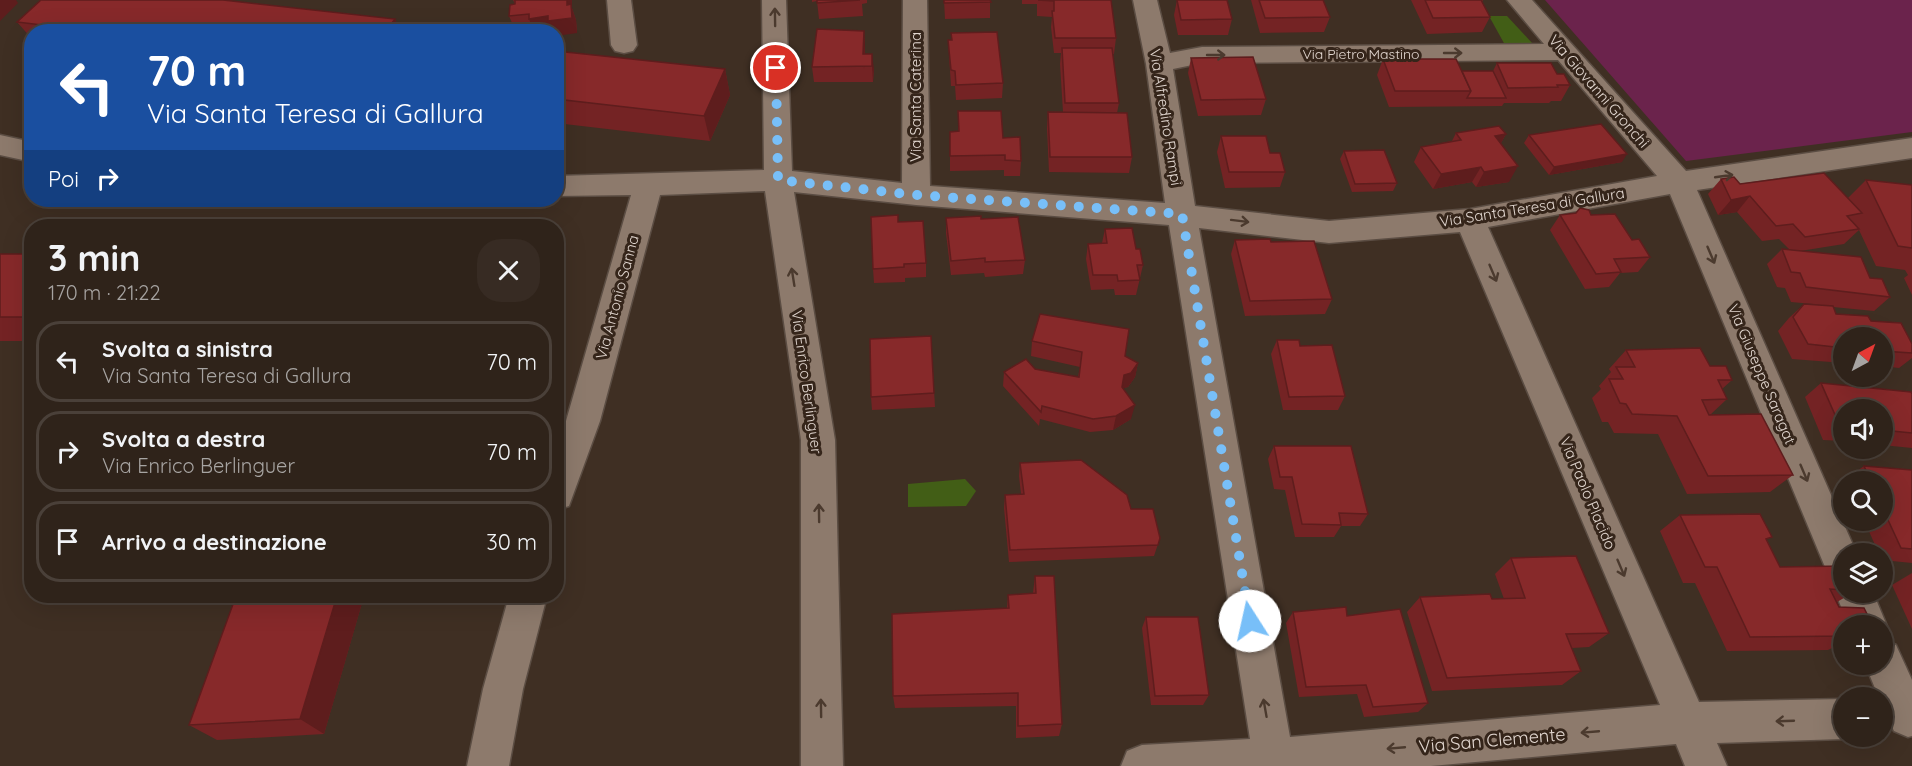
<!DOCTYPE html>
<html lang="it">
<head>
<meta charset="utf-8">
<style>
	:root { --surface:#2f231a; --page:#372b23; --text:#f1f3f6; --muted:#a7a4a2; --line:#4a4039 }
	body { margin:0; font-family:Quicksand,sans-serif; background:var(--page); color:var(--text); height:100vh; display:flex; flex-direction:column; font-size:22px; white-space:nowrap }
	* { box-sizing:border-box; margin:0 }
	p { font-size:20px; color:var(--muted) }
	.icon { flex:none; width:33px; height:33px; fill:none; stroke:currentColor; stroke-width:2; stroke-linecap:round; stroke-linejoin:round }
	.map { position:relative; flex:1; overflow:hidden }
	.side { position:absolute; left:24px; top:219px; width:540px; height:384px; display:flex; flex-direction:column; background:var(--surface); border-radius:24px; box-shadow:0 6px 24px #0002,0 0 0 2px var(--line) }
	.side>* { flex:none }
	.top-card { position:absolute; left:24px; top:24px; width:540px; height:183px; border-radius:24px; box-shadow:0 6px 24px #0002,0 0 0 2px var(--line); background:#1a4fa0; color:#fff; overflow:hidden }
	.needle { width:39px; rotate:41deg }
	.fabs { position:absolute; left:1833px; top:327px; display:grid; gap:12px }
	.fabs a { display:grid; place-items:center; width:60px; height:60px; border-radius:50%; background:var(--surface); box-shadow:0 6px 24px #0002,0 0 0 2px var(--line); font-size:30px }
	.pin { position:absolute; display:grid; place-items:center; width:51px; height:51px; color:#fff; margin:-26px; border:3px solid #fff; border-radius:50%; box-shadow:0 2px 6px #0007 }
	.me { position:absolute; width:66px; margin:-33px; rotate:350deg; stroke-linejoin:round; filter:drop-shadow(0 0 4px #0008) }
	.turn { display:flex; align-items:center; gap:21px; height:126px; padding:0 24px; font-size:27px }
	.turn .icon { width:78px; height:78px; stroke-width:2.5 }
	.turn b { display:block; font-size:42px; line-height:51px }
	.then { display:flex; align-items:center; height:57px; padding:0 24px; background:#0003; gap:12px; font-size:22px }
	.round { display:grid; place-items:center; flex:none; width:63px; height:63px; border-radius:24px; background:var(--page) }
	.head { display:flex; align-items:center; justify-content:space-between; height:102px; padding:0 24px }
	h1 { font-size:36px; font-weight:700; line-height:45px }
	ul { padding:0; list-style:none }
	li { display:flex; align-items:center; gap:18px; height:81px; margin:0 12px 9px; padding:0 12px; border:3px solid var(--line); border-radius:24px }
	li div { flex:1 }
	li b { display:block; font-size:22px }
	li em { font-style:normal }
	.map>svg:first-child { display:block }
</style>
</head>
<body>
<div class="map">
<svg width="1912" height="766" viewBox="0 0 1912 766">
	<rect width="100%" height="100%" fill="#3f2f23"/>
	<polygon fill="#6b234c" points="1545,0 1912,0 1912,132 1686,161"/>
	<g fill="#425e16">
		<polygon points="1489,16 1507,16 1533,44 1505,45"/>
		<polygon points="965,479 976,491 966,506 908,507 908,484"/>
	</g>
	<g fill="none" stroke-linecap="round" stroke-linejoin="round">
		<g stroke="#5b4d43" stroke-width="3">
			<g id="minor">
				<polygon points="607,0 631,0 637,45 633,51 624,53 615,51 611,45"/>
				<path d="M 762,0 L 786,0 L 792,171 L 902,183 L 903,0 L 927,0 L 930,186 L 1165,203 L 1146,64 L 1133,0 L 1157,0 L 1170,53 L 1202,47 L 1544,44 L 1507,0 L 1532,0 L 1686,171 L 1912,138 L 1912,158 L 1697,190 L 1857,554 L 1844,554 L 1844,592 L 1873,592 L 1887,626 L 1882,637 L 1882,626 L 1849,626 L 1835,592 L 1839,582 L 1831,579 L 1825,567 L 1670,194 L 1488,227 L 1699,702 L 1844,699 L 1844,736 L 1851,736 L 1844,739 L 1717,743 L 1727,766 L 1685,766 L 1676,744 L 1431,766 L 1121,766 L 1127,751 L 1142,745 L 1250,739 L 1169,225 L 916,205 L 794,192 L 835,440 L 843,766 L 801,766 L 801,440 L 765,191 L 660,195 L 600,421 L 569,506 L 556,510 L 556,446 L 566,421 L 631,195 L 556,196 L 556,176 L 764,170 ZM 1558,60 L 1657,176 L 1470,209 L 1329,221 L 1195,206 L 1173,69 L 1202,63 ZM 1199,228 L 1329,243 L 1460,232 L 1660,705 L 1290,737 Z"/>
				<polygon points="0,135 32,142 32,162 0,155"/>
				<polygon points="509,596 547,596 523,689 509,766 467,766 483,689"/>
				<polygon points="1882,639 1896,645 1912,680 1912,736 1908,737 1894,731 1882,705 1882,698 1879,698 1865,664 1882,664"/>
			</g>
		</g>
		<use href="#minor" fill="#8d7a6c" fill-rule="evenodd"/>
	</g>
	<g fill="#742324">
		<polygon points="513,0 572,0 572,8 576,20 577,33 533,30 516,32 509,16 515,4"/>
		<polygon points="812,0 867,0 867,3 862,4 863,16 819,19 817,1 812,2"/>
		<polygon points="944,0 990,0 990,18 945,19"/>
		<polygon points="1022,0 1111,0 1116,38 1114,54 1113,54 1119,103 1117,113 1132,157 1129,173 1049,172 1047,128 1048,112 1063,112 1060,64 1061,53 1054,53 1051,27 1052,17 1037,16 1037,4 1022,4"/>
		<polygon points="1177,0 1232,19 1228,35 1178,35 1174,15"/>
		<polygon points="1251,0 1323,0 1330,17 1324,32 1260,33"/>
		<polygon points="1411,0 1483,0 1482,2 1490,17 1482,32 1427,34"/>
		<polygon points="395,19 401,32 32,32 32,39 17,22"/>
		<polygon points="864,31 865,54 874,69 873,82 814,82 812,67"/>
		<polygon points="948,40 1003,83 1002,98 956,100 955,86 951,86 949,55"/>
		<polygon points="556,51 725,69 730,95 710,141 556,123"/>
		<polygon points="1191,58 1266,99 1261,115 1198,116 1188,73"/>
		<polygon points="1383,59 1462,71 1493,71 1497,63 1557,74 1570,85 1561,101 1551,101 1549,103 1504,103 1502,106 1389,107 1377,75"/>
		<polygon points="958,111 1003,138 1021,161 1020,176 1004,176 1004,170 950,171 950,132 958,131"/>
		<polygon points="1456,133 1506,134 1501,143 1509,182 1476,187 1472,182 1433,189 1414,162 1421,147 1452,141"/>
		<polygon points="1529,135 1622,162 1549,175 1524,143"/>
		<polygon points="1221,136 1285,172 1280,187 1225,188 1217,152"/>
		<polygon points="1344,151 1397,183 1393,191 1352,192 1340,159"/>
		<polygon points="1721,179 1740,184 1848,198 1866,180 1912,185 1912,295 1904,278 1908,275 1905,270 1876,266 1859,230 1844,244 1800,251 1870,278 1890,297 1874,311 1833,307 1836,314 1871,321 1912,344 1912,358 1899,368 1882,366 1882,338 1844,338 1844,363 1792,359 1778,331 1789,318 1804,304 1813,304 1791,302 1785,288 1777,287 1767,264 1782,249 1789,249 1779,239 1762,241 1737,212 1718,215 1708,194"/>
		<polygon points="1560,215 1591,215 1632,240 1650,257 1638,272 1620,273 1609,287 1585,289 1550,230"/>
		<polygon points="946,218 981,219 1025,260 1023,274 985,277 984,273 951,275 946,233"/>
		<polygon points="898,222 926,263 926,277 905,278 905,282 874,283 873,269"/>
		<polygon points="1105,229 1136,249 1143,265 1136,295 1115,295 1114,289 1091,290 1086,259 1088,244 1102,243"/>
		<polygon points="1235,240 1271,242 1332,299 1325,314 1245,316 1231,254"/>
		<rect x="0" y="254" width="32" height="87"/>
		<polygon points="931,336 935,407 872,410 871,397"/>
		<polygon points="1277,340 1300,346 1345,396 1338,410 1283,410 1271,354"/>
		<polygon points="1032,341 1125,356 1138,363 1135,377 1128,387 1123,388 1131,419 1113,430 1090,432 1040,419 1039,426 1003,386 1004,372 1035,369 1078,377 1080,367 1031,356"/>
		<polygon points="1626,350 1710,366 1732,380 1722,389 1727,399 1710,415 1793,475 1770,492 1687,494 1658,434 1614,433 1608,422 1602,422 1592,398 1601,389 1599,386 1611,372 1609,369"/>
		<polygon points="1821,383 1912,394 1912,448 1882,445 1882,410 1844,410 1844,441 1823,440 1805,397"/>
		<polygon points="1274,446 1368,514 1360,526 1341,526 1334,537 1295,537 1285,490 1274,489 1268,459"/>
		<polygon points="1020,463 1131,509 1160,538 1154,556 1009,562 1004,508 1005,495 1021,494 1019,476"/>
		<polygon points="1864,466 1912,470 1912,563 1882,560 1882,554 1879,554 1864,520 1882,520 1882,482 1847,482 1846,479"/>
		<polygon points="1680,515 1767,540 1780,567 1844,566 1844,592 1854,592 1837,602 1839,607 1870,620 1860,626 1844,626 1844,642 1828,650 1727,651 1695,583 1683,583 1660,531"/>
		<polygon points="1511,558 1609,633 1589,647 1572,648 1581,671 1562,685 1432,691 1407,612 1420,597 1492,599 1504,599 1495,574"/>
		<polygon points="1912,573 1912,629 1892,585"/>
		<polygon points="1035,576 1062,724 1059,736 1016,738 1016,706 895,708 893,696 1007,608 1008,595 1033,593"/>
		<polygon points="236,596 364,596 324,734 217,740 189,725"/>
		<polygon points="1293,612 1347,616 1428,703 1418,712 1364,717 1357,694 1299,697 1286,623"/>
		<polygon points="1146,617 1209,695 1203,705 1151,705 1142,628"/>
	</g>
	<g fill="#5e1d1d">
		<polygon points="0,0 16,0 18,3 0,21"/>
		<polygon points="567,0 572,0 572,8 576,20 577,33 556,36 556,32 534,32 529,19 567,5"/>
		<polygon points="395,19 401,32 385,32"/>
		<polygon points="864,31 865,46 864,69 863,54"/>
		<polygon points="872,54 874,69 873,82 872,66"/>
		<polygon points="725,69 730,95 710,141 704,116"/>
		<polygon points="1506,134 1497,150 1495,136"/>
		<polygon points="1627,154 1622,162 1549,175 1554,167"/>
		<polygon points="1518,166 1509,182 1476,187 1484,172"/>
		<polygon points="1481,167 1472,182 1433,189 1441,174"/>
		<polygon points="1750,196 1737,212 1718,215 1731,200"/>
		<polygon points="1138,363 1135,377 1128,387 1121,389 1124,375"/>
		<polygon points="1135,405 1131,419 1113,430 1116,416"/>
		<polygon points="337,596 364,596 324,734 300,719"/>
	</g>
	<g fill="#87292a" stroke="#5e1d1d" stroke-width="1.5">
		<polygon points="41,0 223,0 395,19 385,32 100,32 17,22"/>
		<polygon points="515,0 567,0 567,5 571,4 572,18 548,21 548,16 529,19 529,14 509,16 510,5 515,4"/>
		<polygon points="817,0 860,0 817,3"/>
		<polygon points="944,0 990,0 991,2 944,3"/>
		<polygon points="1038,0 1111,0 1116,38 1055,38 1052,11 1054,11 1054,1"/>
		<polygon points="1177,0 1227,0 1232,19 1181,20"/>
		<polygon points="1259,0 1323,0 1330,17 1265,18"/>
		<polygon points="1425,0 1481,0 1490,17 1433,18"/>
		<polygon points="817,29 864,31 863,54 872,54 872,66 812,67"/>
		<polygon points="997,32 1003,83 956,85 955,71 951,70 948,40 952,40 951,33"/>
		<polygon points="1062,48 1112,48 1119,103 1065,103"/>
		<polygon points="556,51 725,69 704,116 556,99"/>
		<polygon points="1253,57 1266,99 1201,100 1191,58"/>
		<polygon points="1383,59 1456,59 1471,91 1395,91"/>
		<polygon points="1497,63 1551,63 1557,74 1564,74 1570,85 1557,85 1558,87 1508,88"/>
		<polygon points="1462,71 1493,71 1506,98 1467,98 1471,91"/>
		<polygon points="958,111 1001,111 1003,138 1020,137 1021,161 1005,160 1005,155 950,156 950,132 959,131"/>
		<polygon points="1048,112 1127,113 1132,157 1050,157"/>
		<polygon points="1601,124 1627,154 1554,167 1529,135"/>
		<polygon points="1499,126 1506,134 1495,136 1518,166 1484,172 1481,167 1441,174 1421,147 1461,140 1456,133"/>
		<polygon points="1221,136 1266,136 1270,153 1280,153 1285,172 1229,172"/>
		<polygon points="1384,150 1397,183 1355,184 1344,151"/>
		<polygon points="1824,173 1862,213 1847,216 1859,229 1805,237 1793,224 1776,226 1750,196 1731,200 1721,179 1734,177 1740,184"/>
		<polygon points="1866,180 1912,185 1912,248 1898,246"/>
		<polygon points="1580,208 1589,210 1591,215 1615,214 1632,240 1639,239 1650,257 1614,259 1621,272 1596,274 1560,215 1576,213"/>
		<polygon points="898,215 898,222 923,221 926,263 904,264 904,267 873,269 871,217"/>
		<polygon points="981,216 981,219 1018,217 1025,260 985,262 985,258 951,261 946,218"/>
		<polygon points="1132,228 1136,249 1140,249 1143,265 1137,265 1140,280 1118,281 1117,275 1093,275 1088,244 1107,243 1105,229"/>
		<polygon points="1270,239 1271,242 1314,241 1332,299 1250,301 1235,240"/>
		<polygon points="1782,249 1861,257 1870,278 1882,279 1890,297 1806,287 1800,273 1791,272"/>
		<rect x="0" y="254" width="32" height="63"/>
		<polygon points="1804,304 1833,306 1836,314 1868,316 1871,321 1901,323 1912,344 1912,353 1882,351 1882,338 1844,338 1844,348 1808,344 1793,317"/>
		<polygon points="1040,314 1129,329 1125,356 1138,363 1131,373 1124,375 1122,387 1135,405 1116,416 1093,419 1042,406 1041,412 1004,372 1026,359 1035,369 1079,377 1082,352 1032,341"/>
		<polygon points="931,336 934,393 871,397 870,339"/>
		<polygon points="1277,340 1299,340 1300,346 1332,345 1345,396 1289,397"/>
		<polygon points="1700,348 1710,366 1726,366 1732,380 1718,380 1727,399 1702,400 1709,415 1761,414 1793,475 1708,476 1677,416 1632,414 1626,404 1620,403 1609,379 1623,379 1616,367 1635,367 1626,350"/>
		<polygon points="1821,383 1911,392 1912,394 1912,433 1882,430 1882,410 1844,410 1844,427 1840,426"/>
		<polygon points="1274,446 1351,446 1368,514 1339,513 1341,525 1302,524 1292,477 1280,477"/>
		<polygon points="1081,460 1127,495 1131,509 1153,509 1160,538 1158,545 1010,550 1005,495 1024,494 1020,463"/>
		<polygon points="1864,466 1912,470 1912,549 1901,548 1882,507 1882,482 1871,482"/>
		<polygon points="1760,514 1772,537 1766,539 1780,567 1844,566 1844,590 1830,589 1839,607 1864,608 1870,620 1847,621 1850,626 1844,626 1844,636 1750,637 1717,567 1705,567 1680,515"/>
		<polygon points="1576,556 1609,633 1566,634 1581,671 1447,678 1420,597 1490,594 1492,599 1525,598 1511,558"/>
		<polygon points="1035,576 1054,576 1062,724 1018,726 1018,693 893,696 892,614 1009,608 1008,595 1036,593"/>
		<polygon points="236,596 337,596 300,719 189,725"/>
		<polygon points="1346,607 1347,616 1400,609 1428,703 1373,707 1366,685 1306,687 1293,612"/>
		<polygon points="1146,617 1198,617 1209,695 1155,696"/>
	</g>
	<defs><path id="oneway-shaft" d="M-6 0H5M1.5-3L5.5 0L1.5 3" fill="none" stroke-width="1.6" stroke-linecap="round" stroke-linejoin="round" transform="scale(1.5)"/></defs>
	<g stroke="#4b3a2e">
		<use href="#oneway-shaft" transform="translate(775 17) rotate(-91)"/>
		<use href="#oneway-shaft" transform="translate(1453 53)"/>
		<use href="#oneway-shaft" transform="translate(1216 55)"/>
		<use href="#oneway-shaft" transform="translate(1724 176) rotate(-8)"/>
		<use href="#oneway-shaft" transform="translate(1240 221) rotate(7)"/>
		<use href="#oneway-shaft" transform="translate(1711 255) rotate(67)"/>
		<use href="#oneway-shaft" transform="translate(1493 273) rotate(67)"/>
		<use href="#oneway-shaft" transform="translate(793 277) rotate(-99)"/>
		<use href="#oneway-shaft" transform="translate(1804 473) rotate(67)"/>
		<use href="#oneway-shaft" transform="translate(819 513) rotate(-91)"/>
		<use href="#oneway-shaft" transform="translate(1621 568) rotate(67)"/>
		<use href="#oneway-shaft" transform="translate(821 708) rotate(-91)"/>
		<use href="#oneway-shaft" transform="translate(1265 708) rotate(-100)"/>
		<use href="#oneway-shaft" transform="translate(1785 721) rotate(178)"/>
		<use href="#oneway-shaft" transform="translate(1590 732) rotate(175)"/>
		<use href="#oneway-shaft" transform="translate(1396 748) rotate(175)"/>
	</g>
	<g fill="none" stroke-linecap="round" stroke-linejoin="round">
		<polyline stroke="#78bff8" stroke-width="10" stroke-dasharray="0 18" points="776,68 778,180 916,195 1182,214 1250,621"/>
	</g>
	<g text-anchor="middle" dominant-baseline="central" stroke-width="6" stroke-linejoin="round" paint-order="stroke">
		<g font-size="14" fill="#e2d7d0" stroke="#35251a">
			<text x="1361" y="54">Via Pietro Mastino</text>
		</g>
		<g font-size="15" fill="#e2d7d0" stroke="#35251a">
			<text transform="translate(1599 91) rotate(49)">Via Giovanni Gronchi</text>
			<text transform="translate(915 97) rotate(-90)">Via Santa Caterina</text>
			<text transform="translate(1166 117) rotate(81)">Via Alfredino Rampi</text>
			<text transform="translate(1532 207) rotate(-9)">Via Santa Teresa di Gallura</text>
			<text transform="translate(617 297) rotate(-75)">Via Antonio Sanna</text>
			<text transform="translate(1762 374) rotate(67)">Via Giuseppe Saragat</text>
			<text transform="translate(807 382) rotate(82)">Via Enrico Berlinguer</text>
			<text transform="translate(1588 493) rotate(67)">Via Paolo Placido</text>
		</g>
		<g font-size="18" fill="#e2d7d0" stroke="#35251a">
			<text transform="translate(1492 740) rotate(-5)">Via San Clemente</text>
		</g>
	</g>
</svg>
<div class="fabs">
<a><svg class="needle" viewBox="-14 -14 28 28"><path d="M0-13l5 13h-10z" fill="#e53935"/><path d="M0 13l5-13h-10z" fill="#a7a4a2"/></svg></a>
<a><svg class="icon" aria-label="sound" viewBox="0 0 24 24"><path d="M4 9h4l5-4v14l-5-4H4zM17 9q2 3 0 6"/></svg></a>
<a><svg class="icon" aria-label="search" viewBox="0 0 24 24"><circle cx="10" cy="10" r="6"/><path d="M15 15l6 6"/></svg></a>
<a><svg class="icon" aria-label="layers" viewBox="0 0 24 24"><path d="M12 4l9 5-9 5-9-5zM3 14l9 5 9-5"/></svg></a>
<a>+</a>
<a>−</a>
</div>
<div class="pin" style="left:776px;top:68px;background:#d93025"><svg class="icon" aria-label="arrive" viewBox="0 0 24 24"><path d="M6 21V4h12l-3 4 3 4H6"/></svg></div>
<svg class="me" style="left:1250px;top:621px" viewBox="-20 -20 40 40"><circle r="19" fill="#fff"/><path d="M0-13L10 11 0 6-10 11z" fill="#78bff8"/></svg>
<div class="top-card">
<div class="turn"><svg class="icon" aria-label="left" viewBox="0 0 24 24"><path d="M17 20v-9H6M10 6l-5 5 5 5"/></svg><div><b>70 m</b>Via Santa Teresa di Gallura</div></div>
<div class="then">Poi<svg class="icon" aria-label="right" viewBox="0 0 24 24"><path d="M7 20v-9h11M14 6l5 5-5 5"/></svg></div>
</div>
<section class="side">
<div class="head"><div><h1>3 min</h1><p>170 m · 21:22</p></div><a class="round"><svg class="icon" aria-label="close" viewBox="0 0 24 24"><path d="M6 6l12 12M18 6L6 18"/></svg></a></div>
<ul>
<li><svg class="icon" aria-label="left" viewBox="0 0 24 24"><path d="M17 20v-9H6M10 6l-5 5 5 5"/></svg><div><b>Svolta a sinistra</b><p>Via Santa Teresa di Gallura</p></div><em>70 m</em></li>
<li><svg class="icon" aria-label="right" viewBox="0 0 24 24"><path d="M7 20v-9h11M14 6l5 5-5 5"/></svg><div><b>Svolta a destra</b><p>Via Enrico Berlinguer</p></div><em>70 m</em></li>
<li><svg class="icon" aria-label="arrive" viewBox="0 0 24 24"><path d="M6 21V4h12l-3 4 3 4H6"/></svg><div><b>Arrivo a destinazione</b></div><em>30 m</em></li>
</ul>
</section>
</div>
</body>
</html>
